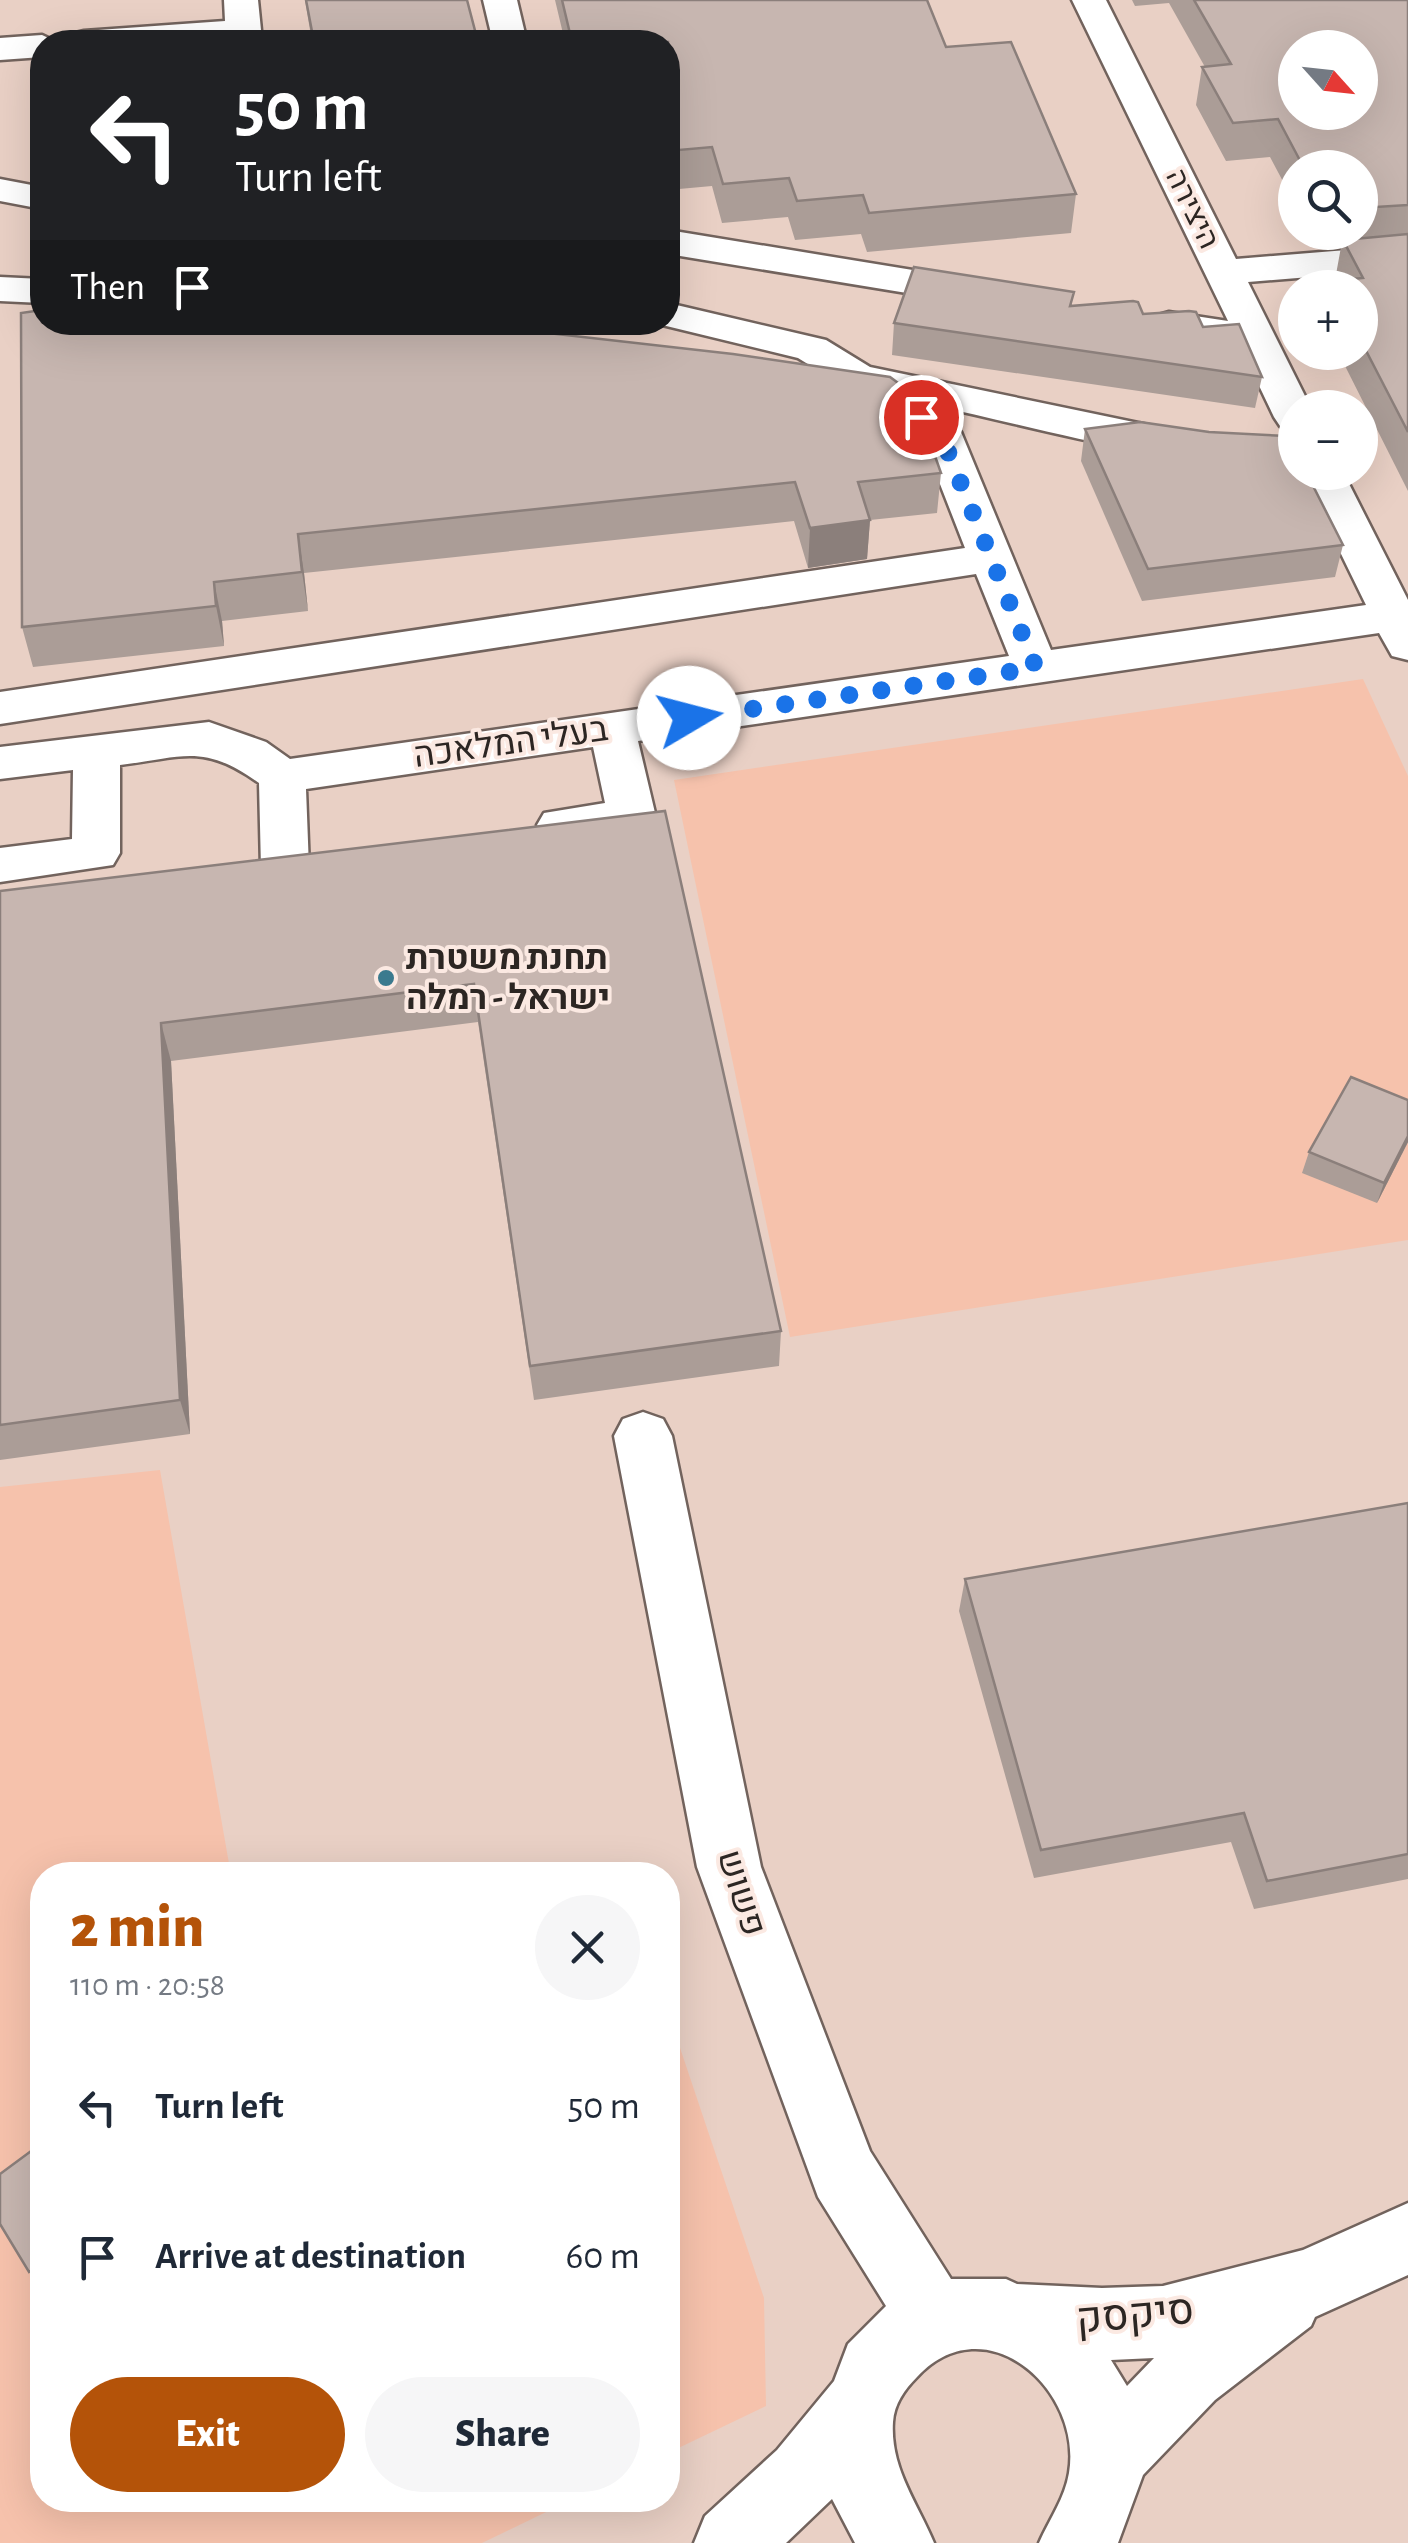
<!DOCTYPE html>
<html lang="en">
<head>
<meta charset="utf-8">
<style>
	:root { --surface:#fff; --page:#f6f6f7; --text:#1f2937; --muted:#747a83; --accent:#b45309 }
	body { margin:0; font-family:"Alegreya Sans",Heebo,sans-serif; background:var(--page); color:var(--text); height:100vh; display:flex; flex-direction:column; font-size:38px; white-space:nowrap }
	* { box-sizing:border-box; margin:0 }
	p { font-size:32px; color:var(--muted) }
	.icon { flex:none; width:55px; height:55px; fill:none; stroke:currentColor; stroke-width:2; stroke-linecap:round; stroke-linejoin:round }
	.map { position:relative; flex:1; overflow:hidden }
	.side { position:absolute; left:30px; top:1862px; width:650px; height:650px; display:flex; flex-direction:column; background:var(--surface); border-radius:40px; box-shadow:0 10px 40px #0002 }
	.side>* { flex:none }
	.banner { position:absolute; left:30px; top:30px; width:650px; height:305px; border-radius:40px; box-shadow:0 10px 40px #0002; background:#202124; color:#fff; overflow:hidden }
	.needle { width:65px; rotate:117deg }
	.fabs { position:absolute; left:1278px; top:30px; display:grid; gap:20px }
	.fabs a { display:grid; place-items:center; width:100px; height:100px; border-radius:50%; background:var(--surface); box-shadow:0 10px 40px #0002; font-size:50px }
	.pin { position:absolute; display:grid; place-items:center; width:85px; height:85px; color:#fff; margin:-42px; border:5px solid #fff; border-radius:50%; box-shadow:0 2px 10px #0007 }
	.me { position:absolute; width:110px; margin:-55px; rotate:82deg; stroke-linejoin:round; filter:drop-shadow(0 0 8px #0008) }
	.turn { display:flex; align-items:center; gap:35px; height:210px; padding:0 40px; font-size:45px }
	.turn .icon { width:130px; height:130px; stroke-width:2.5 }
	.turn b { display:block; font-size:70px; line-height:85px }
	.then { display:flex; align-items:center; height:95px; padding:0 40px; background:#0003; gap:20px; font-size:38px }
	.round { display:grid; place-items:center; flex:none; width:105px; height:105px; border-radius:52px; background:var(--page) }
	.overview { display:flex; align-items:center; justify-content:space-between; height:170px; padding:0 40px }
	h1 { font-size:60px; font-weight:800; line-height:75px; color:var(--accent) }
	.action { display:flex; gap:20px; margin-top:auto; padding:20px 40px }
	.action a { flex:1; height:115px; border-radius:60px; background:var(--accent); color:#fff; font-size:40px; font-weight:800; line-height:115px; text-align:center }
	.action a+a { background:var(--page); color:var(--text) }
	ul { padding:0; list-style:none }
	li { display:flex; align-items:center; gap:30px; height:150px; padding:0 40px }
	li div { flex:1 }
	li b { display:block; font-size:38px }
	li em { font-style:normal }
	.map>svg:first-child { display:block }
</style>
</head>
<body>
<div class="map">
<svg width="1408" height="2543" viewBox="0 0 1408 2543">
	<rect width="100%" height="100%" fill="#eddcd5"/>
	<path fill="#e9d0c5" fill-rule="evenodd" d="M 0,0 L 1408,0 L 1408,2543 L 0,2543 ZM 42,42 L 668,42 L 668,322 L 42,322 ZM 1295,48 L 1360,48 L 1360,112 L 1295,112 ZM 1295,168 L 1360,168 L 1360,232 L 1295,232 ZM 1295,288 L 1360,288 L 1360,352 L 1295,352 ZM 1295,408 L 1360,408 L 1360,472 L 1295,472 ZM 42,1875 L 668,1875 L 668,2500 L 42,2500 Z"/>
	<g fill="#f6c2ac">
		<polygon points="1363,679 1408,776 1408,1240 790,1337 674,780"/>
		<polygon points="160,1470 231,1875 42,1875 42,2500 571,2500 482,2543 0,2543 0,1487"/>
		<polygon points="671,2021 764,2298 766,2406 668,2453 668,2022"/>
	</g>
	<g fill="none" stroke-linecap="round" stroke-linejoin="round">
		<g stroke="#72635d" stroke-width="5">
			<g id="minor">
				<polygon points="224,0 258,0 261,30 255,37 218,42 66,42 71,34 84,31 225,21"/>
				<polygon points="483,0 517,0 527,42 493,42"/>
				<polygon points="1072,0 1106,0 1236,259 1408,245 1408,269 1248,282 1311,408 1295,408 1295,430 1280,426 1274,417 1241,348 1155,332 1149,324 1155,316 1169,312 1228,321"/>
				<polygon points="42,35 57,42 42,42 42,57 0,60 0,38"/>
				<polygon points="0,179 42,187 42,209 0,201"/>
				<polygon points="668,230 980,281 994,285 1000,293 994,301 980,305 668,254"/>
				<polygon points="0,277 42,279 42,303 0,301"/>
				<path d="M 668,303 L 826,340 L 870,367 L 1172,430 L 1247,440 L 1295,438 L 1295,464 C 1173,469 1050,430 931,405 L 961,432 L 1051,650 L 1366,605 L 1301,472 L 1343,472 L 1408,600 L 1408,660 L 1392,656 L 1379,633 L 638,741 L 656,817 L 649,829 C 618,838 575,846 544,837 L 537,825 L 544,813 L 605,803 L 593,747 L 306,789 L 309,868 L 302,880 L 285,885 L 268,880 L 261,868 L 259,783 C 203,743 184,757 120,765 L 120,853 L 113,865 L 0,882 L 0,848 L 72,839 L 73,770 L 0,779 L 0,747 L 209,722 L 266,742 L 290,759 L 1009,656 L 976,574 L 0,724 L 0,692 L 965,548 L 922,438 L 889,413 L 837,404 L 831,395 L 842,385 L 798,358 L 654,323 L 668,322 Z"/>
				<path d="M 643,1412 L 663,1419 L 672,1436 L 761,1867 L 870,2151 L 951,2279 L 1006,2279 L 1017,2284 L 1102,2288 L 1163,2286 L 1303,2250 L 1408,2203 L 1408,2275 L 1315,2317 L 1311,2326 L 1215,2400 L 1143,2475 L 1118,2543 L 1039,2543 C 1049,2520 1065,2498 1069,2473 C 1083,2390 986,2303 917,2377 C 905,2389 894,2404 893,2422 C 890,2468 917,2502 934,2543 L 855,2543 L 832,2499 L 786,2543 L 694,2543 L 705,2516 L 777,2450 L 834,2381 L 848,2344 L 886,2306 L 818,2197 L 697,1867 L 614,1436 L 623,1419 ZM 1154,2358 L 1127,2386 L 1111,2360 Z"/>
			</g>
		</g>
		<use href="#minor" fill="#fff" fill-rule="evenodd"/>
	</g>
	<g fill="#ab9d97">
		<polygon points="305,0 467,0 478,42 312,42"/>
		<polygon points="555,0 927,0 946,47 1076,194 1071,233 867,252 861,234 795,240 788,217 722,223 712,186 668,190 668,42 565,42"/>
		<polygon points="1132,0 1408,0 1408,491 1338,352 1360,352 1360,288 1329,288 1330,281 1335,280 1341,247 1318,249 1310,232 1360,232 1360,168 1295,168 1295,204 1270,157 1226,161 1196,105 1202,67 1205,67 1169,3 1135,6"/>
		<polygon points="1072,306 1143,314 1203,327 1262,377 1255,408 892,355 894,323"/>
		<polygon points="21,313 941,473 937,513 870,520 867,559 808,568 794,521 304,573 308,611 222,621 224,646 33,667 22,627"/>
		<polygon points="1085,429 1343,545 1335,577 1142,601 1081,461"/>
		<polygon points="665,811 781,1331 779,1366 534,1400 478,1022 171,1061 190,1434 0,1460 0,891"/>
		<polygon points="1408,1100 1408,1142 1377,1203 1302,1173 1309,1152"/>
		<polygon points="1408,1503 1408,1879 1254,1909 1231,1842 1034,1878 959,1611 965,1579"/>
	</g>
	<g fill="#8b7f7b">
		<polygon points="870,520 867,559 808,568 810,528"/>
		<polygon points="298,534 304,573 308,611 302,572"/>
		<polygon points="214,582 222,621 224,646 216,606"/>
		<polygon points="161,1023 171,1061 190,1434 180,1400"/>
		<polygon points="1408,1136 1408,1142 1377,1203 1384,1183"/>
		<polygon points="42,2262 42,2281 39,2284 29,2272"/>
	</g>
	<g fill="#c7b6b0" stroke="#8b7f7b" stroke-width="2.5" fill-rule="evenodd">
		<polygon points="306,0 467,0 478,42 314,42"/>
		<polygon points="562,0 927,0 946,47 1011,42 1076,194 869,213 863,195 797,201 789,178 723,184 712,147 668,151 668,42 572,42"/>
		<path d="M 1194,0 L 1408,0 L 1408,205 L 1360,208 L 1360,168 L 1304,168 L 1278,119 L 1233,123 L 1202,67 L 1231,64 ZM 1295,48 L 1360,48 L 1360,112 L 1295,112 Z"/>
		<polygon points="1408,234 1408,432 1360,339 1360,288 1334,288 1330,281 1363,278 1343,240"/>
		<polygon points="914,267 1074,292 1070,306 1133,301 1138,302 1143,314 1189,311 1196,312 1203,327 1239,324 1262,377 894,323"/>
		<polygon points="42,310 42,322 450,322 733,354 890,377 913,394 941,473 858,482 870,520 810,528 795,482 298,534 302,572 214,582 216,606 22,627 21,313"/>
		<polygon points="1140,422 1209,432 1287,436 1295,451 1295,472 1306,472 1343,545 1148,569 1085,429"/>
		<polygon points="665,811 781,1331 530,1366 474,984 161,1023 180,1400 0,1425 0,891"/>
		<polygon points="1351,1077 1408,1100 1408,1136 1384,1183 1309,1152"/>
		<polygon points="1408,1503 1408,1854 1267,1881 1244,1813 1041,1850 965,1579"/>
		<polygon points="42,2143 42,2262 29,2272 0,2224 0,2174"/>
	</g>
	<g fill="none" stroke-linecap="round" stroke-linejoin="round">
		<polyline stroke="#1a73e8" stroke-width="18" stroke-dasharray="0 32.4" points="689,718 1036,668 940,432 921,417"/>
	</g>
	<circle fill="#3b7a8e" stroke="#fbe9e2" stroke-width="4" cx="386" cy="978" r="10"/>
	<g text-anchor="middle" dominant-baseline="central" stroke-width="8" stroke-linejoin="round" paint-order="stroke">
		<g font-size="30" fill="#2c2623" stroke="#fbe9e2">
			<text transform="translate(1192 209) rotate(64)">היצירה</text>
		</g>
		<g font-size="35" fill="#2c2623" stroke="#fbe9e2">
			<text transform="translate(511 743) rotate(-8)">בעלי המלאכה</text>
			<text transform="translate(741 1893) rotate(72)">פשוש</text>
		</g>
		<g font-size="35" font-weight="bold" fill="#2c2623" stroke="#fbe9e2" text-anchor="start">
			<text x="406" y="958">תחנת משטרת<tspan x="406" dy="40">ישראל - רמלה</tspan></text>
		</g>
		<g font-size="42" fill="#2c2623" stroke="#fbe9e2">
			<text transform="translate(1135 2315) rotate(-5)">סיקסק</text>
		</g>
	</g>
</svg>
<div class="fabs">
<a><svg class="needle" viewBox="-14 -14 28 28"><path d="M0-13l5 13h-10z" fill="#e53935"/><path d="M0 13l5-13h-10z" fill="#747a83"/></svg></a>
<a><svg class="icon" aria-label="search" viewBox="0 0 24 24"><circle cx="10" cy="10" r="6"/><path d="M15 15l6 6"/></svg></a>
<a>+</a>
<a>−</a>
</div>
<div class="pin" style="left:921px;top:417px;background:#d93025"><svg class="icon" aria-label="arrive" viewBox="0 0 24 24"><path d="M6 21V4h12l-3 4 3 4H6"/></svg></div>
<svg class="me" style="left:689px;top:718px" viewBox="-20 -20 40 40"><circle r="19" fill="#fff"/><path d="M0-13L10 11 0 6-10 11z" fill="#1a73e8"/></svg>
<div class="banner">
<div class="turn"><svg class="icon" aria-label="left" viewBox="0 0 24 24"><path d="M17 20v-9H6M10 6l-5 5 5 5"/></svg><div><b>50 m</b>Turn left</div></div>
<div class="then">Then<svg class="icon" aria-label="arrive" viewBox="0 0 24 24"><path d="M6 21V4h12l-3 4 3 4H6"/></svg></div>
</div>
<section class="side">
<div class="overview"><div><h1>2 min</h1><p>110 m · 20:58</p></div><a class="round"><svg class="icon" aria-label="close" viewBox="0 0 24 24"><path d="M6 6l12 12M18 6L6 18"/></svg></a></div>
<ul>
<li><svg class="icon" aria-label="left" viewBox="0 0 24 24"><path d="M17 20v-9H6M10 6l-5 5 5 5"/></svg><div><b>Turn left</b></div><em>50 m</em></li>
<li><svg class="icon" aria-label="arrive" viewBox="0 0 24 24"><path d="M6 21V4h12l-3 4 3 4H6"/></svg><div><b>Arrive at destination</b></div><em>60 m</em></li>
</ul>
<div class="action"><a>Exit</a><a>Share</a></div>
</section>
</div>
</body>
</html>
